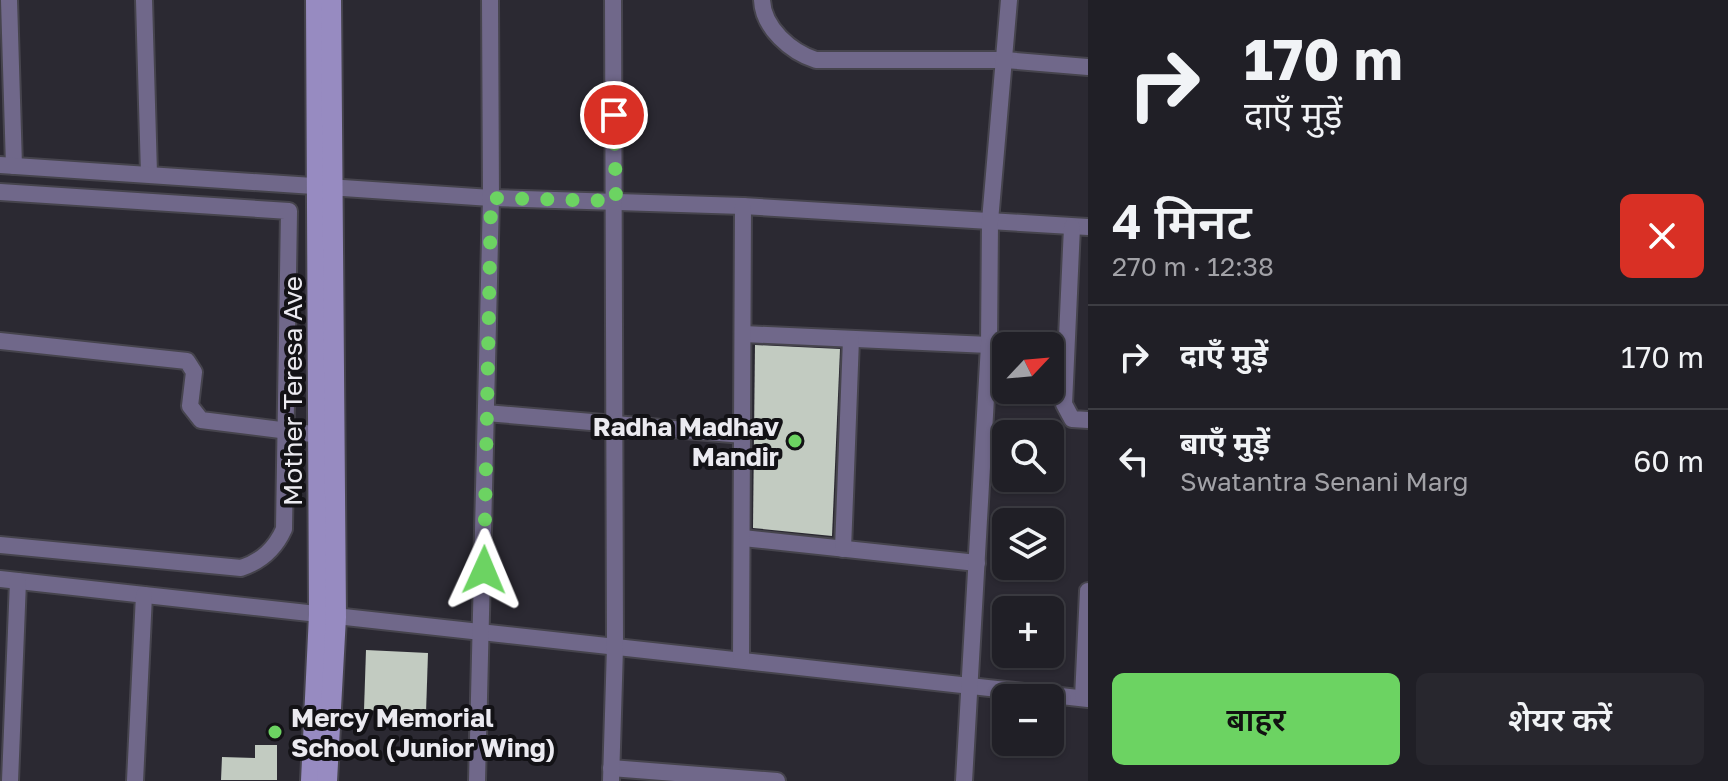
<!DOCTYPE html>
<html lang="hi">
<head>
<meta charset="utf-8">
<style>
	:root { --surface:#201f26; --page:#28272e; --text:#f1f3f6; --muted:#a2a2a7; --line:#3d3d43; --accent:#6cd362 }
	body { margin:0; font-family:"Golos Text","Noto Sans Devanagari",sans-serif; background:var(--page); color:var(--text); height:100vh; display:flex; flex-direction:column; font-size:30px; white-space:nowrap }
	* { box-sizing:border-box; margin:0 }
	p { font-size:26px; color:var(--muted) }
	.icon { flex:none; width:44px; height:44px; fill:none; stroke:currentColor; stroke-width:2; stroke-linecap:round; stroke-linejoin:round }
	.map { position:relative; flex:1; overflow:hidden }
	.panel { display:flex; flex-direction:column; background:var(--surface); width:640px }
	.panel>* { flex:none }
	.guide { background:#201f26; color:var(--text); overflow:hidden }
	.needle { width:52px; rotate:64deg }
	.fabs { position:absolute; left:992px; top:332px; display:grid; gap:16px }
	.fabs a { display:grid; place-items:center; width:72px; height:72px; border-radius:12px; background:var(--surface); box-shadow:0 2px 6px #0004,0 0 0 2px var(--line); font-size:40px }
	.pin { position:absolute; display:grid; place-items:center; width:68px; height:68px; color:#fff; margin:-34px; border:4px solid #fff; border-radius:50%; box-shadow:0 2px 8px #0007 }
	.me { position:absolute; width:88px; margin:-44px; rotate:1deg; stroke-linejoin:round; filter:drop-shadow(0 0 6px #0008) }
	.turn { display:flex; align-items:center; gap:28px; height:168px; padding:0 24px; font-size:36px }
	.turn .icon { width:104px; height:104px; stroke-width:2.5 }
	.turn b { display:block; font-size:56px; line-height:68px }
	.round { display:grid; place-items:center; flex:none; width:84px; height:84px; border-radius:12px; background:var(--page) }
	.headline { display:flex; align-items:center; justify-content:space-between; height:136px; padding:0 24px }
	h1 { font-size:48px; font-weight:600; line-height:60px }
	.primary-button { display:flex; gap:16px; margin-top:auto; padding:16px 24px }
	.primary-button a { flex:1; height:92px; border-radius:12px; background:var(--accent); color:#111; font-size:32px; font-weight:600; line-height:92px; text-align:center }
	.primary-button a+a { background:var(--page); color:var(--text) }
	ul { padding:0; list-style:none }
	li { display:flex; align-items:center; gap:24px; height:104px; padding:0 24px; border-top:2px solid var(--line) }
	li div { flex:1 }
	li b { display:block; font-size:30px }
	li em { font-style:normal }
	main { display:flex; flex:1; min-height:0 }
	.map>svg:first-child { display:block }
</style>
</head>
<body>
<main>
<div class="map">
<svg width="1088" height="781" viewBox="0 0 1088 781">
	<rect width="100%" height="100%" fill="#2b2932"/>
	<g fill="#c2cbc1">
		<polygon points="755,345 840,349 832,536 753,528"/>
		<polygon points="366,650 428,653 426,713 364,710"/>
		<polygon points="255,745 277,745 277,780 221,780 222,757 255,758"/>
	</g>
	<g fill="none" stroke-linecap="round" stroke-linejoin="round">
		<g stroke="#46444d" stroke-width="20">
			<g id="street">
				<polyline points="9,0 14,166"/>
				<polyline points="144,0 149,174"/>
				<path d="M 762,0 C 763,28 791,52 816,60 L 1005,60 L 1088,67"/>
				<polyline points="0,165 491,198 743,206 1088,227"/>
				<path d="M 0,192 L 289,211 L 284,529 C 275,549 262,561 241,568 L 0,545"/>
				<polyline points="1072,227 1064,404 1072,419 1088,420"/>
				<polyline points="744,334 989,345"/>
				<polyline points="0,341 187,361 194,372 190,406 201,420 328,436"/>
				<polyline points="486,413 743,435"/>
				<polyline points="743,538 977,563"/>
				<polyline points="843,549 851,339"/>
				<polyline points="0,579 1088,699"/>
				<polyline points="741,660 743,206"/>
				<polyline points="1083,698 1088,591"/>
				<polyline points="611,768 777,781"/>
				<polyline points="10,781 18,581"/>
				<polyline points="135,781 144,595"/>
				<polyline points="477,781 491,198 490,0"/>
				<polyline points="611,781 615,647 613,0"/>
				<polyline points="964,781 989,345 990,221 1009,0"/>
			</g>
		</g>
		<g stroke="#46444d" stroke-width="24">
			<g id="secondary">
				<polyline points="311,781 319,615 316,0"/>
				<polyline points="327,781 336,617 331,0"/>
			</g>
		</g>
		<use href="#street" stroke="#70688a" stroke-width="16"/>
		<use href="#secondary" stroke="#978bc1" stroke-width="20"/>
	</g>
	<g fill="none" stroke-linecap="round" stroke-linejoin="round">
		<polyline stroke="#6cd362" stroke-width="14" stroke-dasharray="0 25.2" points="484,570 491,198 616,201 614,115"/>
	</g>
	<g fill="#6cd362" stroke="#131216" stroke-width="3">
		<circle cx="795" cy="441" r="8"/>
		<circle cx="275" cy="732" r="8"/>
	</g>
	<g text-anchor="middle" dominant-baseline="central" stroke-width="8" stroke-linejoin="round" paint-order="stroke">
		<g font-size="26" fill="#ebeaf0" stroke="#131216">
			<text transform="translate(292 391) rotate(-90)">Mother Teresa Ave</text>
		</g>
		<g font-size="26" font-weight="bold" fill="#ebeaf0" stroke="#131216" text-anchor="end">
			<text x="779" y="426">Radha Madhav<tspan x="779" dy="30">Mandir</tspan></text>
			<text x="291" y="717" text-anchor="start">Mercy Memorial<tspan x="291" dy="30">School (Junior Wing)</tspan></text>
		</g>
	</g>
</svg>
<div class="fabs">
<a><svg class="needle" viewBox="-14 -14 28 28"><path d="M0-13l5 13h-10z" fill="#e53935"/><path d="M0 13l5-13h-10z" fill="#a2a2a7"/></svg></a>
<a><svg class="icon" aria-label="search" viewBox="0 0 24 24"><circle cx="10" cy="10" r="6"/><path d="M15 15l6 6"/></svg></a>
<a><svg class="icon" aria-label="layers" viewBox="0 0 24 24"><path d="M12 4l9 5-9 5-9-5zM3 14l9 5 9-5"/></svg></a>
<a>+</a>
<a>−</a>
</div>
<div class="pin" style="left:614px;top:115px;background:#d93025"><svg class="icon" aria-label="arrive" viewBox="0 0 24 24"><path d="M6 21V4h12l-3 4 3 4H6"/></svg></div>
<svg class="me" style="left:484px;top:570px" viewBox="-20 -20 40 40"><path d="M0-17L14 15 0 8-14 15z" fill="#6cd362" stroke="#fff" stroke-width="4"/></svg>
</div>
<section class="panel">
<div class="guide">
<div class="turn"><svg class="icon" aria-label="right" viewBox="0 0 24 24"><path d="M7 20v-9h11M14 6l5 5-5 5"/></svg><div><b>170 m</b>दाएँ मुड़ें</div></div>
</div>
<div class="headline"><div><h1>4 मिनट</h1><p>270 m · 12:38</p></div><a class="round" style="background:#d93025;color:#fff"><svg class="icon" aria-label="close" viewBox="0 0 24 24"><path d="M6 6l12 12M18 6L6 18"/></svg></a></div>
<ul>
<li><svg class="icon" aria-label="right" viewBox="0 0 24 24"><path d="M7 20v-9h11M14 6l5 5-5 5"/></svg><div><b>दाएँ मुड़ें</b></div><em>170 m</em></li>
<li><svg class="icon" aria-label="left" viewBox="0 0 24 24"><path d="M17 20v-9H6M10 6l-5 5 5 5"/></svg><div><b>बाएँ मुड़ें</b><p>Swatantra Senani Marg</p></div><em>60 m</em></li>
</ul>
<div class="primary-button"><a>बाहर</a><a>शेयर करें</a></div>
</section>
</main>
</body>
</html>
